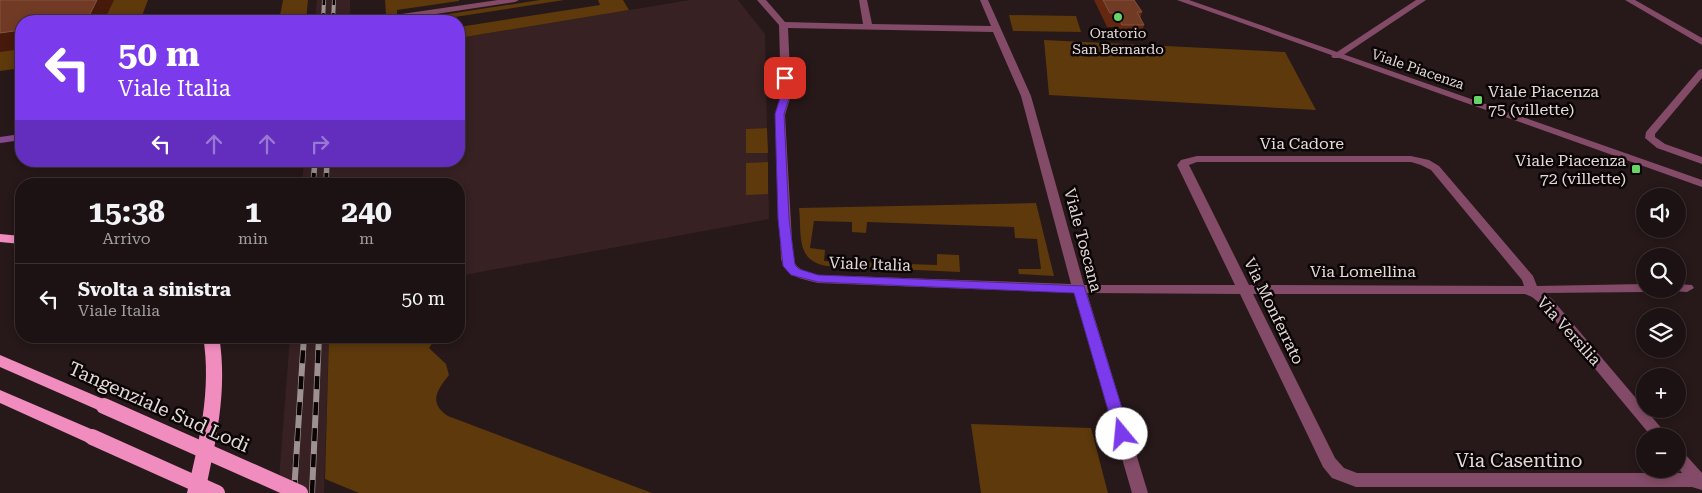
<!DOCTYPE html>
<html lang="it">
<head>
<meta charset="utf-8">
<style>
	:root { --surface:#1d1213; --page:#2a2021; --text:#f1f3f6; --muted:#a09ea0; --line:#3b3233 }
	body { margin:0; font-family:"Roboto Serif",serif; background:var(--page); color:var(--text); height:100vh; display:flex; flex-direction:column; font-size:19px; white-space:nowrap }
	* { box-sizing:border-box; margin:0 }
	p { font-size:16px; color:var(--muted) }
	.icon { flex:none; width:28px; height:28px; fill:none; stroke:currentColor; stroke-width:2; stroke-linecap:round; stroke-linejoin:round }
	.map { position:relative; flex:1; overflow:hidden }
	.details { position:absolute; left:15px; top:178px; width:450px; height:165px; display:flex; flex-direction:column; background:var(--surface); border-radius:20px; box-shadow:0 2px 8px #0003,0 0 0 1px var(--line) }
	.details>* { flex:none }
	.guide { position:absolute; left:15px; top:15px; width:450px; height:152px; border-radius:20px; box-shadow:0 2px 8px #0003,0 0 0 1px var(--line); background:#7c3aed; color:#fff; overflow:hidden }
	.tools { position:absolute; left:1636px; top:188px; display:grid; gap:10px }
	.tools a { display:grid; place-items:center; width:50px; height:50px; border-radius:50%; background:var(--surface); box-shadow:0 2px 8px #0003,0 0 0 1px var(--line); font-size:25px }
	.pin { position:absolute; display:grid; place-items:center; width:42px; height:42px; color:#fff; margin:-21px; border-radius:10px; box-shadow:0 2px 8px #0006 }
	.me { position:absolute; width:55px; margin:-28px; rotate:343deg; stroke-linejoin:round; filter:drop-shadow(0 0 4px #0008) }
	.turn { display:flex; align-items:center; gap:18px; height:105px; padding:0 20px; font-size:22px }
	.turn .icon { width:65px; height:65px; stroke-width:2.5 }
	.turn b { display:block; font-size:35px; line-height:42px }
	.lanes { display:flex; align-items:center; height:48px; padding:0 20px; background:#0003; justify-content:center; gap:25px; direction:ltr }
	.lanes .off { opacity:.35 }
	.eta { display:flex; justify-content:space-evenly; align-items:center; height:85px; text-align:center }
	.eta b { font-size:30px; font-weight:700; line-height:35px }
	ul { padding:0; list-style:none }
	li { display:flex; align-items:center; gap:15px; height:70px; padding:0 20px; border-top:1px solid var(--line) }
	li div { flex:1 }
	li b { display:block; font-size:19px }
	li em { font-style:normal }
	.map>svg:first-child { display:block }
</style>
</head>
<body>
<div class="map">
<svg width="1702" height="493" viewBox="0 0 1702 493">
	<rect width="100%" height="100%" fill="#271819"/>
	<g fill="#372122">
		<polygon points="317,0 350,0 350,21 315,21"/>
		<polygon points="690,0 738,0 765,34 769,219 459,276 459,184 302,184 304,161 459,161 459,38"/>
		<polygon points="290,336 329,336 324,493 278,493"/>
	</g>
	<g fill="#5d390c">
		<polygon points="0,0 148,0 140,21 21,21 21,68 0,71"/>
		<polygon points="283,0 308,0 306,21 279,21"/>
		<polygon points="385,0 459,0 459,1 397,10 397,14 366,19 386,15"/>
		<polygon points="540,0 564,0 429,21 427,21 429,21 429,17"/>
		<polygon points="598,0 623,0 629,10 459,38 459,27 600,5"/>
		<polygon points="1009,15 1076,16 1081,32 1013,31"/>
		<polygon points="1044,40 1285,52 1316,110 1049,95"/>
		<polygon points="767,128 768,153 746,153 746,129"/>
		<polygon points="768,162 768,194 746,195 746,163"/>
		<path d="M 1036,203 L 1054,276 L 1019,274 L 1018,269 L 1041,269 L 1037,239 L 1015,238 L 1014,227 L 867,222 L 866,233 L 852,232 L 852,222 L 814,221 L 810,248 L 825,250 L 824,261 L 937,265 L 937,254 L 959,255 L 960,272 L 827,266 C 795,261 802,234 799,208 Z"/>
		<path d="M 329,336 L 437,336 L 429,348 L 446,364 L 449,375 C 437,390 428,403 448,416 L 652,493 L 359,493 L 325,479 Z"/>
		<polygon points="971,424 1091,428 1108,493 981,493"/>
	</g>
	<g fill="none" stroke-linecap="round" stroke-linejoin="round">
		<polyline stroke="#86488c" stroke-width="6" points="0,140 21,137"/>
		<g fill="#834b67" fill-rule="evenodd">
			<polygon points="498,0 519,0 515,2 390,21 370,21 374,18"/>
			<path d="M 757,0 L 766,0 L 785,22 L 863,24 L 859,0 L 867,0 L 872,24 L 991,26 L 980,0 L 988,0 L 1031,96 L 1084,285 L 1235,285 L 1177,165 L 1181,160 L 1197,156 L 1411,156 L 1429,160 L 1439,166 L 1533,276 L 1537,286 L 1645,284 L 1645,289 L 1651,289 L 1645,292 L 1545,293 L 1552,299 L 1668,436 L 1651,436 L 1542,305 L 1532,297 L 1525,294 L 1253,294 L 1335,458 L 1344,468 L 1357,473 L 1682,473 L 1678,468 L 1678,451 L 1684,453 L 1702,473 L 1702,490 L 1692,487 L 1356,487 L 1332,478 L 1323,467 L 1240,294 L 1087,293 L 1148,493 L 1132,493 L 1074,293 L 818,283 C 802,279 786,277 781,259 L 775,115 L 781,95 L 779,25 ZM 788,28 L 993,32 L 1021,96 L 1071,284 L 819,275 C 808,272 797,271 793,259 L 785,115 L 791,95 ZM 1197,162 L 1411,162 L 1421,165 L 1431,170 L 1522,280 L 1524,286 L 1249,285 L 1189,165 Z"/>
			<polygon points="1416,0 1426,0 1339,58 1333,58 1331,56"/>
			<polygon points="1625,0 1635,0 1702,38 1702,45"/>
			<polygon points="1702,69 1702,78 1655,134 1655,137 1665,144 1702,157 1702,164 1657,148 1645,138 1646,132 1699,70"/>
			<polygon points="1678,284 1692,285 1694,288 1687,292 1673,291 1672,289 1678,289"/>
		</g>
		<polygon fill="#834b67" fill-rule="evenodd" points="1177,0 1189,0 1702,180 1702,187"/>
		<g fill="#f08cbe" fill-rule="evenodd">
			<polygon points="0,234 21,236 21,244 0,242"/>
			<path d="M 203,336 L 219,336 C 228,390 216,440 205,493 L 187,493 C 199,441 212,390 203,336 Z"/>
			<polygon points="0,355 110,402 112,406 110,410 104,412 98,410 0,367"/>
			<polygon points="0,390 98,432 101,437 98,442 92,444 86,442 0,403"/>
		</g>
		<g stroke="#9d9191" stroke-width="4">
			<g id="rail-far2">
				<polyline points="323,21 324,0"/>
				<polyline points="333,21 334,0"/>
			</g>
		</g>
		<g stroke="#9d9191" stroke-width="5.5">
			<g id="rail-far1">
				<polyline points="313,184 315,161"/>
				<polyline points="326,184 327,161"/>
			</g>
		</g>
		<g stroke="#9d9191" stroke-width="6">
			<g id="rail">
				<polyline points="294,493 304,336"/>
				<polyline points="312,493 319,336"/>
			</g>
		</g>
		<use href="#rail-far2" stroke="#0b0506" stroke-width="2.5" stroke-dasharray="8" stroke-linecap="butt"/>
		<use href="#rail-far1" stroke="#0b0506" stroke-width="4" stroke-dasharray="11" stroke-linecap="butt"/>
		<use href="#rail" stroke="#0b0506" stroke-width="4.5" stroke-dasharray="13" stroke-linecap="butt"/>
		<g stroke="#f08cbe" stroke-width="16">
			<polyline points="104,406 300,493"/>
			<polyline points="92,437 217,493"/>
		</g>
	</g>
	<polygon fill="#64270f" points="1094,0 1134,0 1142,12 1140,19 1144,25 1141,39 1119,39 1113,27 1107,27"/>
	<g fill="#46190a">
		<polygon points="97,0 114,0 104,21 54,21"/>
		<polygon points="21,30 21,49 0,52 0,33"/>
	</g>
	<g fill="#713a25" stroke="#835341">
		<polygon points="0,0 97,0 89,16 54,21 21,21 21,30 0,33"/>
		<polygon points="1103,0 1134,0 1142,12 1137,12 1144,25 1122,25 1116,13 1110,13"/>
	</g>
	<polygon fill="#7c3aed" stroke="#51269a" points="785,75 789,78 790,95 784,114 789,219 795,265 799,269 818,275 1084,286 1130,434 1127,438 1122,440 1117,438 1115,434 1074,293 818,282 791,275 783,266 778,219 775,114 781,95 781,78"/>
	<g fill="#67d466" stroke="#0b0506" stroke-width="2">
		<circle cx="1118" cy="17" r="5"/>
		<rect x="1473" y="95" width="10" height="10" rx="2.5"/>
		<rect x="1631" y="164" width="10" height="10" rx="2.5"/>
	</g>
	<g text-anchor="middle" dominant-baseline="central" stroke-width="5" stroke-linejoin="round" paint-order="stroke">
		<g font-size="14" fill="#e4d9d9" stroke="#0b0506">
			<text x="1118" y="33">Oratorio<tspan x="1118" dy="16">San Bernardo</tspan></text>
		</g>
		<g font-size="14" fill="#e4d9d9" stroke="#0b0506">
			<text transform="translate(1418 69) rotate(19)">Viale Piacenza</text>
		</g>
		<g font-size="16" fill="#e4d9d9" stroke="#0b0506" text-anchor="start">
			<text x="1488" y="91">Viale Piacenza<tspan x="1488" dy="18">75 (villette)</tspan></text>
			<text x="1626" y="160" text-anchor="end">Viale Piacenza<tspan x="1626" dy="18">72 (villette)</tspan></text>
		</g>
		<g font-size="16" fill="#e4d9d9" stroke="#0b0506">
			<text x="1302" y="143">Via Cadore</text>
			<text transform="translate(1083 240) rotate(75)">Viale Toscana</text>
			<text transform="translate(870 264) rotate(2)">Viale Italia</text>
			<text x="1363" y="271">Via Lomellina</text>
			<text transform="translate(1274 311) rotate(64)">Via Monferrato</text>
			<text transform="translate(1569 331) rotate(48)">Via Versilia</text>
		</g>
		<g font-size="19" fill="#e4d9d9" stroke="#0b0506">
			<text transform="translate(159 407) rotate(24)">Tangenziale Sud Lodi</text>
			<text x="1519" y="460">Via Casentino</text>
		</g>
	</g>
</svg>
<div class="tools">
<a><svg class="icon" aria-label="sound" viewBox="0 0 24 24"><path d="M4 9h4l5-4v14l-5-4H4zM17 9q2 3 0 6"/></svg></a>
<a><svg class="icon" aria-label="search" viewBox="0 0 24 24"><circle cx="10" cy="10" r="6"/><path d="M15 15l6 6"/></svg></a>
<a><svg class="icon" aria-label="layers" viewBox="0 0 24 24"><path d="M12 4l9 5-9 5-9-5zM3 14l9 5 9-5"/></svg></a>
<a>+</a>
<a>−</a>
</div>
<div class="pin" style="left:785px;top:78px;background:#d93025"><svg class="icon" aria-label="arrive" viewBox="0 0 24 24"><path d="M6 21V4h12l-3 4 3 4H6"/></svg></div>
<svg class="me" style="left:1122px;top:434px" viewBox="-20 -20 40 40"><circle r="19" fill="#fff"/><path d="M0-13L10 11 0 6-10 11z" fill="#7c3aed"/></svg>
<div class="guide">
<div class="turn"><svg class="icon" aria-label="left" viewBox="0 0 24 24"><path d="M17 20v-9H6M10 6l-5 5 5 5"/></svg><div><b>50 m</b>Viale Italia</div></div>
<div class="lanes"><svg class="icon" aria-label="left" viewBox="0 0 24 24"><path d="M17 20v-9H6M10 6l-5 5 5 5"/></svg><svg class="icon off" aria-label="ahead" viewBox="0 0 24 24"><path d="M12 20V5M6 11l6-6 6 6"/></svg><svg class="icon off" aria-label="ahead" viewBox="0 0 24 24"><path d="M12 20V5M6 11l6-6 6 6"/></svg><svg class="icon off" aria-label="right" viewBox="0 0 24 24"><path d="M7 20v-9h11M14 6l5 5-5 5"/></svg></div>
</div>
<section class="details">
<div class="eta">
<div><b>15:38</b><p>Arrivo</p></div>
<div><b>1</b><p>min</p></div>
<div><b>240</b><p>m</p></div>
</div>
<ul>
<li><svg class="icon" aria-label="left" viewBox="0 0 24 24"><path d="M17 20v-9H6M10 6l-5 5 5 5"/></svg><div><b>Svolta a sinistra</b><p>Viale Italia</p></div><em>50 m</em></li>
</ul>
</section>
</div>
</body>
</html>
